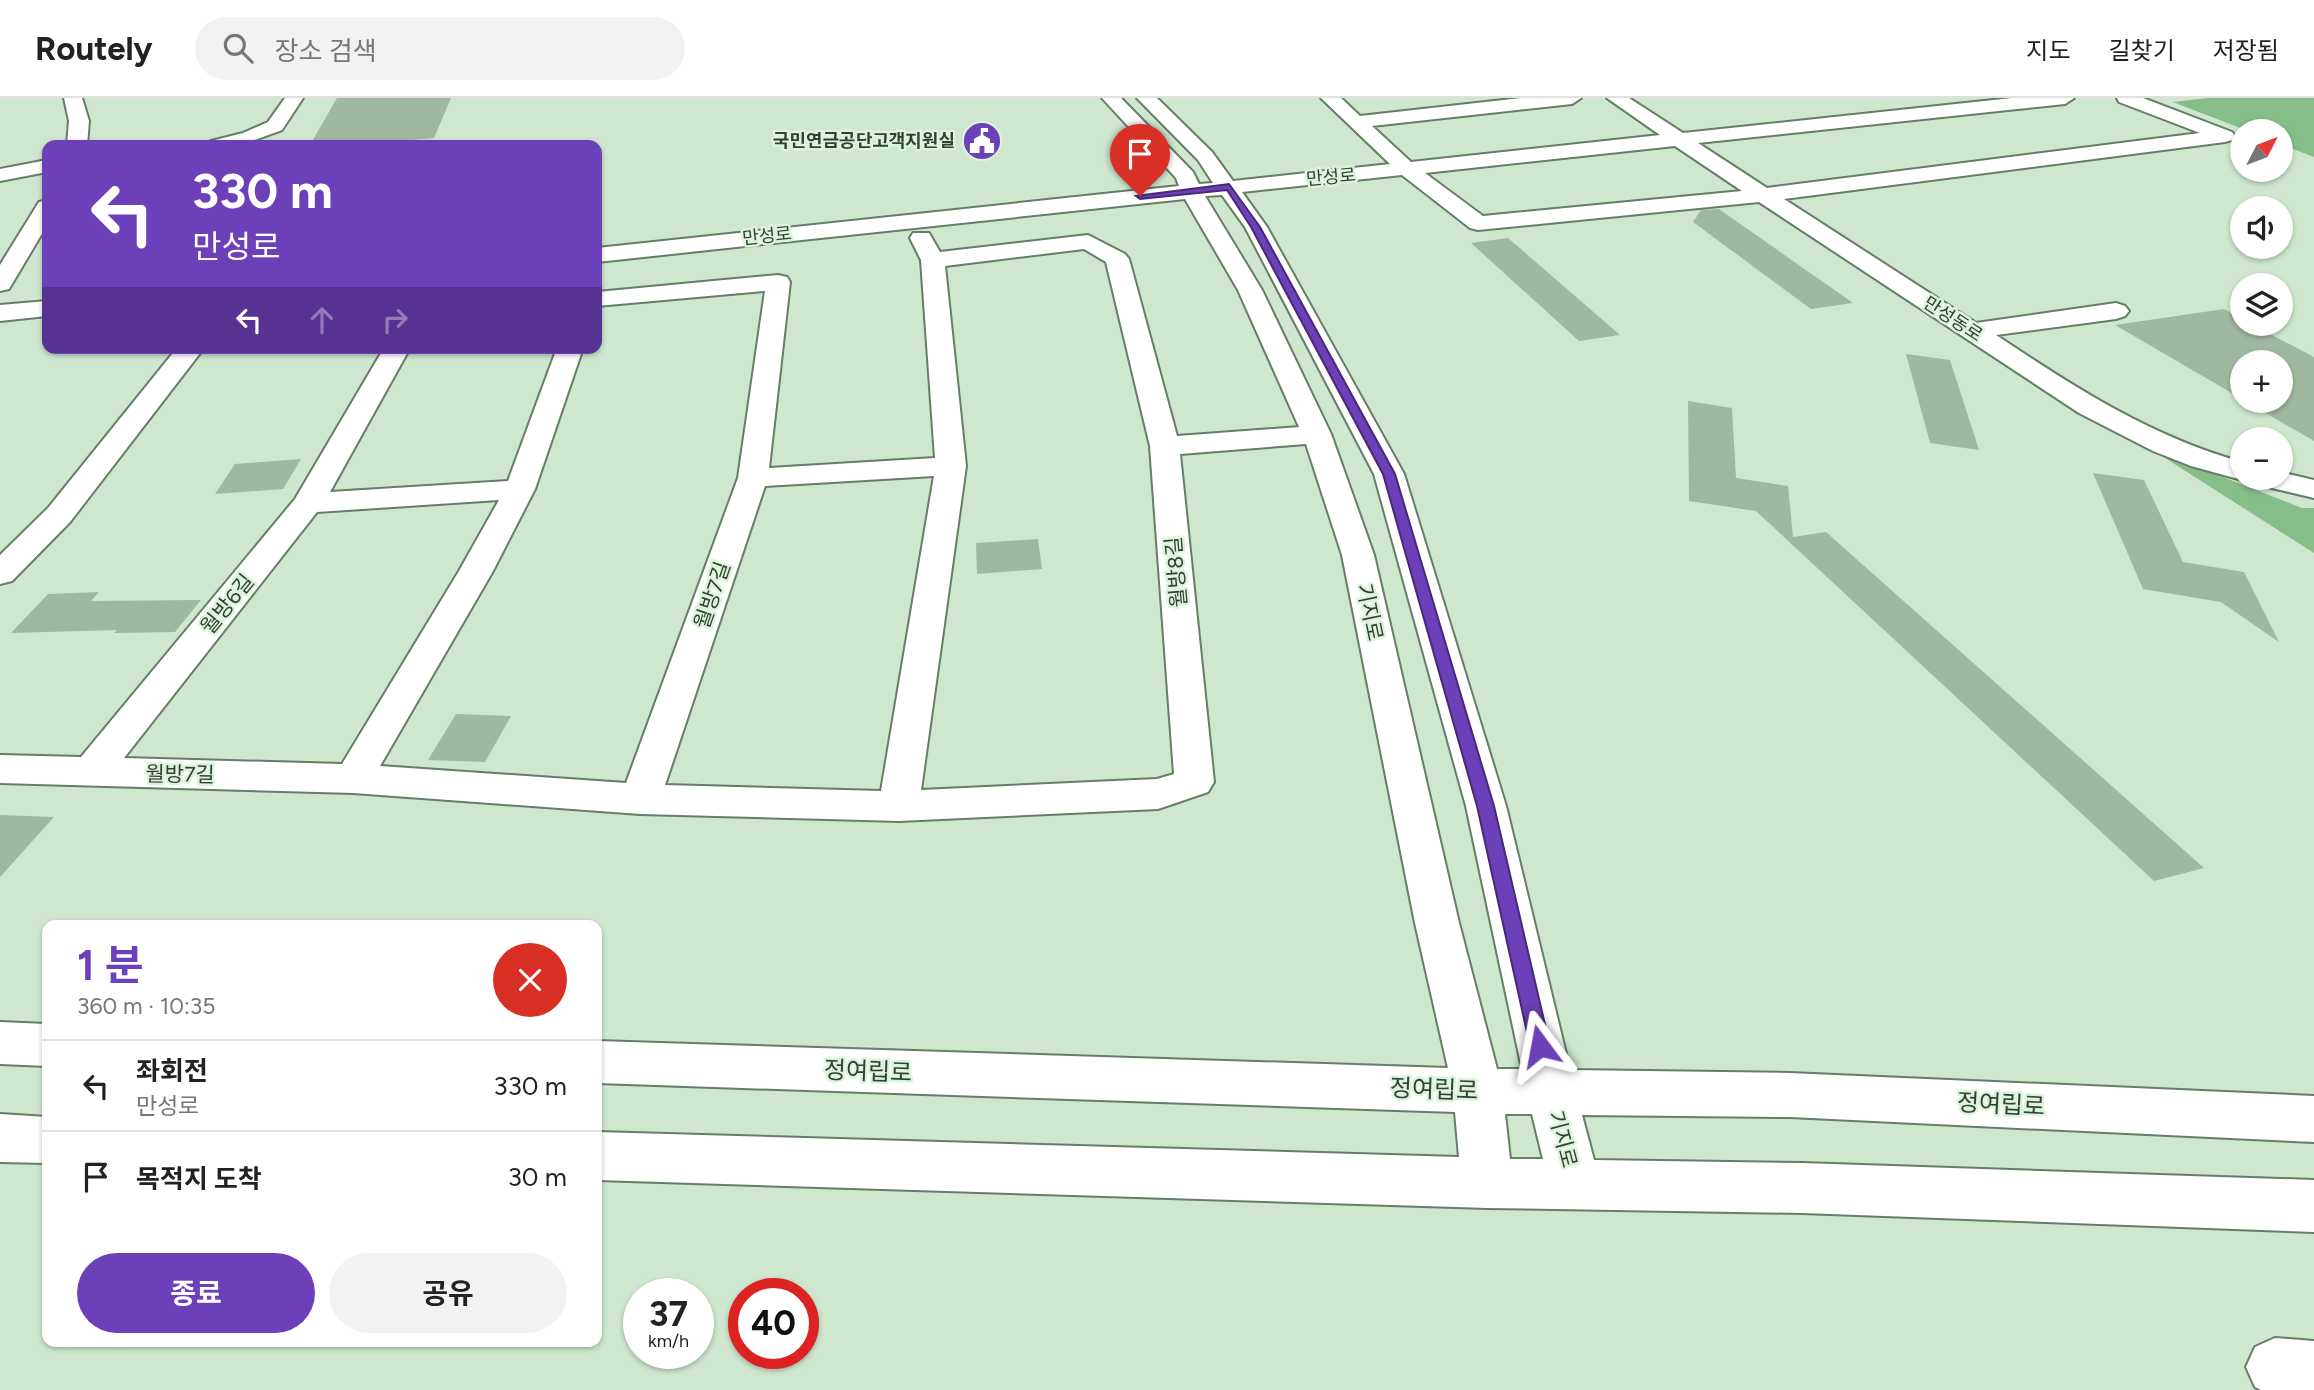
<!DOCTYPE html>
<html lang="ko">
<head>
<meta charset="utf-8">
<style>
	:root { --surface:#fff; --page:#f2f2f2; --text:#222; --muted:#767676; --line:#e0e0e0; --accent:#6c40b8 }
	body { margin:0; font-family:Figtree,"Noto Sans KR",sans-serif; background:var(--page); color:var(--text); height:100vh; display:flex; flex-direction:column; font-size:26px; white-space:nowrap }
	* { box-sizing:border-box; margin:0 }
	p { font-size:23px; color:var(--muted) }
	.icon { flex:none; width:38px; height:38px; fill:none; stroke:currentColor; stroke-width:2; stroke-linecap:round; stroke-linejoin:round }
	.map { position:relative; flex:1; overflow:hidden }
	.sheet { position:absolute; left:42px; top:822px; width:560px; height:427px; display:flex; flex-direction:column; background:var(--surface); border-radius:14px; box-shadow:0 2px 5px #0004 }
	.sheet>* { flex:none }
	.banner { position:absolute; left:42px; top:42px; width:560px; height:214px; border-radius:14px; box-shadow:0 2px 5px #0004; background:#6c40b8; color:#fff; overflow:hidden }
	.needle { width:46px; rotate:48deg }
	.tools { position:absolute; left:2230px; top:21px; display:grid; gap:14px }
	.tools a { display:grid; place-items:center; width:63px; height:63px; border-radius:50%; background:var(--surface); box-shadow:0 2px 5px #0004; font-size:35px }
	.speed { position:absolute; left:623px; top:1180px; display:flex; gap:14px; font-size:35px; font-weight:700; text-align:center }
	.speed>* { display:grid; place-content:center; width:91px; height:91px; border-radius:50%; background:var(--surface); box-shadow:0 2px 5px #0004; line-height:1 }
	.speed small { font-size:18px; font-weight:400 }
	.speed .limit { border:10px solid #d22; background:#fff; color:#111 }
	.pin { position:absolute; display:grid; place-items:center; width:60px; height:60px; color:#fff; margin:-72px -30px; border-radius:50% 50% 50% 0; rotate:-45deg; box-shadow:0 0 7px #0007 }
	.pin .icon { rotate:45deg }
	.me { position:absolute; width:77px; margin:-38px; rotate:347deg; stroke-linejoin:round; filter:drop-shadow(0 0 5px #0008) }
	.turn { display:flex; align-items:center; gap:24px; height:147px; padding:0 35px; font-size:32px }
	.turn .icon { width:91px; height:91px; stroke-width:2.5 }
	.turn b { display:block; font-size:49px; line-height:60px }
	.lanes { display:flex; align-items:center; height:66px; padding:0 35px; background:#0003; justify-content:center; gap:35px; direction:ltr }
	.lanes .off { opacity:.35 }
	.round { display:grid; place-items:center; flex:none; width:74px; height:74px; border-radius:37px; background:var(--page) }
	.overview { display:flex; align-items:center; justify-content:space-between; height:119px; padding:0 35px }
	h1 { font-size:42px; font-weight:700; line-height:52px; color:var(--accent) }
	.action { display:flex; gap:14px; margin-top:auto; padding:14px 35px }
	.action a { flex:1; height:80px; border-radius:42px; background:var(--accent); color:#fff; font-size:28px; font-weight:700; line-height:80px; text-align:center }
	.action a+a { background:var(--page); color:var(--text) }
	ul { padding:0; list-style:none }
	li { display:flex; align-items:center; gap:21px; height:91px; padding:0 35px; border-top:2px solid var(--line) }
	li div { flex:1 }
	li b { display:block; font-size:26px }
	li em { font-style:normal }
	header { display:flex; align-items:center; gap:42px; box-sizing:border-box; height:98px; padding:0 35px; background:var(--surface); border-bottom:2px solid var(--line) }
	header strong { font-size:33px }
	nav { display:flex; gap:38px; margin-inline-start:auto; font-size:24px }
	.search { width:490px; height:63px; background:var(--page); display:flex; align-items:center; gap:18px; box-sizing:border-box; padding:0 24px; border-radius:38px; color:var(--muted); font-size:26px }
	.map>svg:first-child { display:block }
</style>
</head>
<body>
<header>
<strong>Routely</strong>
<div class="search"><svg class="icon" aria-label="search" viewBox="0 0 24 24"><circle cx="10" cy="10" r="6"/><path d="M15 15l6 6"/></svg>장소 검색</div>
<nav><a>지도</a><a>길찾기</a><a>저장됨</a></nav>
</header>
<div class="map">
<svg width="2314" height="1292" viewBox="0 0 2314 1292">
	<rect width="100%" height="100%" fill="#cee7ce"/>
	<g fill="#86bd89">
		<polygon points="2208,0 2314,0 2314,59 2280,46 2280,33 2248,33 2173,4"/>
		<polygon points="2151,351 2302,410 2314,410 2314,455"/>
	</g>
	<g fill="#a0b8a0">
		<polygon points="337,0 451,0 434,40 357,47 310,47"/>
		<polygon points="1719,111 1853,205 1811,211 1693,124 1701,112"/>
		<polygon points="1508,140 1620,237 1579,243 1471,145"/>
		<polygon points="2224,211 2242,221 2242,226 2251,226 2314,259 2314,343 2245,303 2280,303 2280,264 2242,264 2242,301 2115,227"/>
		<polygon points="1906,256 1950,262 1979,352 1930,345"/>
		<polygon points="1688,303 1732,310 1736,380 1788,388 1793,439 1826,434 2204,770 2154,783 1756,413 1689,403"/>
		<polygon points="301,361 283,391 215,396 235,366"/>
		<polygon points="2093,375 2144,382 2183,464 2244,474 2279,544 2221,504 2143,491"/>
		<polygon points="1038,441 1042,471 977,476 976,445"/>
		<polygon points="99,494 91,503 201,502 175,534 114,535 117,532 11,535 48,496"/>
		<polygon points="456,616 511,618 485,664 428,662"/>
		<polygon points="0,717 54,719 0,779"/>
	</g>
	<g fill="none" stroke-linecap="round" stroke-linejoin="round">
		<g stroke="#667d67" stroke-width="4">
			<g id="minor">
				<polygon points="64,0 82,0 89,23 87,47 67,47 69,23"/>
				<polygon points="285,0 303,0 282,32 241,47 208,47 211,43 243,35 268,24"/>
				<path d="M 1102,0 L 1121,0 L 1193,74 L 1199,86 L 1213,85 L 1198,62 L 1137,0 L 1157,0 L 1212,54 L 1233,83 L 1390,66 L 1321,0 L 1341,0 L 1360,18 L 1521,0 L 1581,0 L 1572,6 L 1372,28 L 1411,64 L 1660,37 L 1607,0 L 1629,0 L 1683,35 L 2012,0 L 2074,0 L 2065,6 L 1698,45 L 1767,90 L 2200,35 L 2119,4 L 2117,0 L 2143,0 L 2232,34 L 2235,38 L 2232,42 L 2225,44 L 1784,101 L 1976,225 L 2116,205 L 2125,208 L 2129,213 L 2125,218 L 2116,221 L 1996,237 C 2074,289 2151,339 2242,364 L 2242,380 L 2280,380 L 2280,374 L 2314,382 L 2314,400 L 2255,386 L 2251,380 L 2242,382 L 2191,368 L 2153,353 L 2079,315 L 1759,104 L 1478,132 L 1470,130 L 1402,77 L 1242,94 L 1267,129 L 1404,376 L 1506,708 L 1570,972 L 1790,975 L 2314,998 L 2314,1044 L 1790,1019 L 1582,1017 L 1594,1062 L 1802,1065 L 2314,1082 L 2314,1134 L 1802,1115 L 1487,1110 L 597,1082 L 597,1034 L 1459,1059 L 1455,1014 L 597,985 L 597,943 L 1448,970 L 1415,825 L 1342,457 L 1306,346 L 1180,356 L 1214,684 L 1208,694 L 1158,711 L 899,723 L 640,716 L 353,695 L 0,685 L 0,657 L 81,659 L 295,401 L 384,250 L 410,250 L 330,394 L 508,383 L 557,250 L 583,250 L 535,391 L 493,473 L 380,668 L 626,685 L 738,380 L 765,193 L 597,208 L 597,194 L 778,177 L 787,179 L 790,184 L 769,370 L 935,360 L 921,162 L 910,140 L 913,135 L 929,135 L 940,154 L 1088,137 L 1125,156 L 1129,161 L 1177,338 L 1299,329 L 1238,192 L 1185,101 L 597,164 L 597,150 L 1179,88 L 1176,80 ZM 1675,48 L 1742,93 L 1483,118 L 1425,75 ZM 1222,97 L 1245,129 L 1374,376 L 1466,708 L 1522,971 L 1497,971 L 1459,825 L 1374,457 L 1331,336 L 1262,192 L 1205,98 ZM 1084,151 L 1106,164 L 1150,348 L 1174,676 L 1157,681 L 921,692 L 966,368 L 945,168 ZM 934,378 L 881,693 L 665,687 L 765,388 ZM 499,402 L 459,473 L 342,666 L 124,660 L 317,414 ZM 1505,1016 L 1532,1016 L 1543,1061 L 1510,1061 Z"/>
				<polygon points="47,62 47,74 0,83 0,71"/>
				<polygon points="47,102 47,127 9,191 0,193 0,167 39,104"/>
				<polygon points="47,203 47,218 0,223 0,207"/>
				<polygon points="177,250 204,250 70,424 12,483 0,486 0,457 48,410"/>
				<polygon points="0,924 47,926 47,968 0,966"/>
				<polygon points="0,1016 47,1019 47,1065 0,1064"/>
				<polygon points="2275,1240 2314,1243 2314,1292 2261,1292 2255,1289 2246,1269 2255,1249"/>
			</g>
		</g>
		<use href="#minor" fill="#fff" fill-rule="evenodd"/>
	</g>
	<polygon fill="#6c40b8" stroke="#462a78" stroke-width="2" points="1229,86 1260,129 1395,376 1494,708 1550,948 1547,954 1540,956 1533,954 1530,948 1477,708 1383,376 1251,129 1227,92 1140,101 1136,98"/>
	<defs>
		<g id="civic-disc" transform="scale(2.0125)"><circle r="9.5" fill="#6c40b8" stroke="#dbf4db"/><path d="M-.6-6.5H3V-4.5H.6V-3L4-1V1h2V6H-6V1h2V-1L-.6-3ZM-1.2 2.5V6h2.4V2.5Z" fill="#fff"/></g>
	</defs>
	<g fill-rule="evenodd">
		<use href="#civic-disc" x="982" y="43"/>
	</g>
	<g text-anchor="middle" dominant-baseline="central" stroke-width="5" stroke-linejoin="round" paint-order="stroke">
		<g font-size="18" font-weight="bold" fill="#353f35" stroke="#dbf4db" text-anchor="end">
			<text x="955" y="43">국민연금공단고객지원실</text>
		</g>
		<g font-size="18" fill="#353f35" stroke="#dbf4db">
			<text transform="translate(1331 79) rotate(-5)">만성로</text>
			<text transform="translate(767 138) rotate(-6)">만성로</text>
			<text transform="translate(1953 221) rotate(33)">만성동로</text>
		</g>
		<g font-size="21" fill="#353f35" stroke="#dbf4db">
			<text transform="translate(1176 474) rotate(-95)">월방8길</text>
			<text transform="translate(712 497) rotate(-71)">월방7길</text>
			<text transform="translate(227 506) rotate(-51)">월방6길</text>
			<text transform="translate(1370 514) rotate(78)">기지로</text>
			<text transform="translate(180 676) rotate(1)">월방7길</text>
			<text transform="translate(1563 1041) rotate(75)">기지로</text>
		</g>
		<g font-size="24" fill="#353f35" stroke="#dbf4db">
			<text transform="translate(868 973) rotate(2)">정여립로</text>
			<text transform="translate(1434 991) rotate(2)">정여립로</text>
			<text transform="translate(2001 1006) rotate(3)">정여립로</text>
		</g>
	</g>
</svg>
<div class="tools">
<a><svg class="needle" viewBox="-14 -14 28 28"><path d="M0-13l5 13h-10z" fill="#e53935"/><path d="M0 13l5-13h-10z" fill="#767676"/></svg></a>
<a><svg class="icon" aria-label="sound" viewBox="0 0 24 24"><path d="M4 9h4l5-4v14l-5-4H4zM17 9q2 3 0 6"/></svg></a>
<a><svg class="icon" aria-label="layers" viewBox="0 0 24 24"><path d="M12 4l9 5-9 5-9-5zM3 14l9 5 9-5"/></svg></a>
<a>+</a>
<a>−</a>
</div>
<div class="speed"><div>37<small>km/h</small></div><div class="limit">40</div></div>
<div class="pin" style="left:1140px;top:98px;background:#d93025"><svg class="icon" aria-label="arrive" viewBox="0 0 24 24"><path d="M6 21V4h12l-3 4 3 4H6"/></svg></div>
<svg class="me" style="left:1540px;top:948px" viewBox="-20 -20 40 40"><path d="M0-17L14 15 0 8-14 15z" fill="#6c40b8" stroke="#fff" stroke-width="4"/></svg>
<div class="banner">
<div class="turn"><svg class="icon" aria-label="left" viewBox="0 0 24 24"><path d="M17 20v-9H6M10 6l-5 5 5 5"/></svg><div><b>330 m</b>만성로</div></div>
<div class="lanes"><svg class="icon" aria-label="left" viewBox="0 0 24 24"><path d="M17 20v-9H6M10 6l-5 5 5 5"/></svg><svg class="icon off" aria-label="ahead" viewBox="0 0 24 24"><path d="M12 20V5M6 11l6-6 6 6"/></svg><svg class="icon off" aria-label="right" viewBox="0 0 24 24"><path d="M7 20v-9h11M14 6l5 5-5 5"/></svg></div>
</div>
<section class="sheet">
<div class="overview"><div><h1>1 분</h1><p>360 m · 10:35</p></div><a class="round" style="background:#d93025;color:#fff"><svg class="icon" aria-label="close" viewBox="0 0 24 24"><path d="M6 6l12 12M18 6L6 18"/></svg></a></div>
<ul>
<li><svg class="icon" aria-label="left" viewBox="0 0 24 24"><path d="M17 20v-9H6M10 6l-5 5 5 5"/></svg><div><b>좌회전</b><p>만성로</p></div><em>330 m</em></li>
<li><svg class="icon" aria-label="arrive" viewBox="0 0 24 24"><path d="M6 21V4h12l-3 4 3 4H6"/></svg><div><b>목적지 도착</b></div><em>30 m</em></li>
</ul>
<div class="action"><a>종료</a><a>공유</a></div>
</section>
</div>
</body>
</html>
